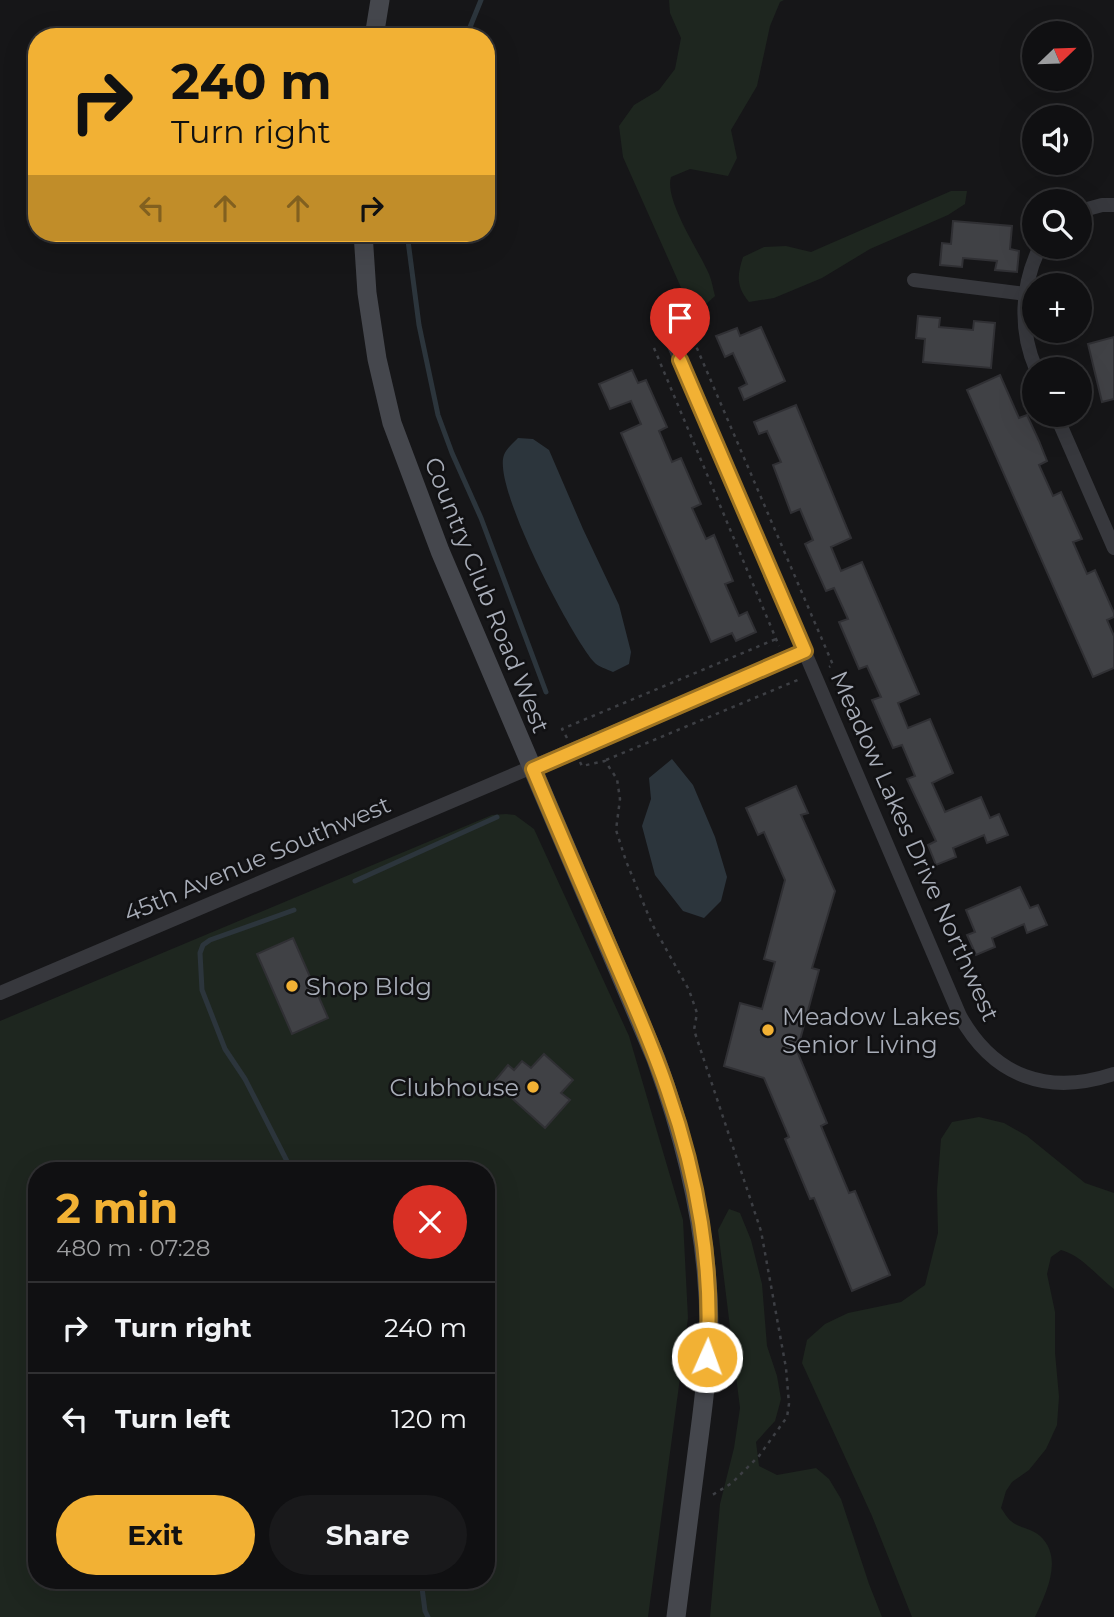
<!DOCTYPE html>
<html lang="en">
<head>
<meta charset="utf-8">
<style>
	:root { --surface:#101012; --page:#19191b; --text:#f1f3f6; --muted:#9c9d9f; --line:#303032; --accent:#f2b134 }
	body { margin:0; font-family:Montserrat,sans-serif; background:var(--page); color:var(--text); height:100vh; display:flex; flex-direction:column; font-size:26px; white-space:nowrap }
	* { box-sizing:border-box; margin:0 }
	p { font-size:23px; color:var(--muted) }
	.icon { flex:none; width:38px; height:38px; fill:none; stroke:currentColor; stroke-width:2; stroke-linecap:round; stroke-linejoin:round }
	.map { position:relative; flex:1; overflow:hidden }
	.details { position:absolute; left:28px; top:1162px; width:467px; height:427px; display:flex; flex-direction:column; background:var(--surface); border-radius:28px; box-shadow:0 7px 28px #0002,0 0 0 2px var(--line) }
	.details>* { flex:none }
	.hud { position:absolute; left:28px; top:28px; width:467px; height:214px; border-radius:28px; box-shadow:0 7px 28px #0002,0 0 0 2px var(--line); background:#f2b134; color:#111; overflow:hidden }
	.needle { width:46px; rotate:67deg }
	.controls { position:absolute; left:1022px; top:21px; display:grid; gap:14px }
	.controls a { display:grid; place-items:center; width:70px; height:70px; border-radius:50%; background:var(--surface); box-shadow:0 7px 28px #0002,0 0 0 2px var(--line); font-size:35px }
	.pin { position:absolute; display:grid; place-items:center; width:60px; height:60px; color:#fff; margin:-72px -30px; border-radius:50% 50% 50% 0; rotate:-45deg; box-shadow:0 0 7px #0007 }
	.pin .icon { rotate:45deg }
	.me { position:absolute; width:77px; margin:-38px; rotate:2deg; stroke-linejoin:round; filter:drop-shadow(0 0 5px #0008) }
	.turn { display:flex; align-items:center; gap:24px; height:147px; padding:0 28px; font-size:32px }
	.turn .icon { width:91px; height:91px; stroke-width:2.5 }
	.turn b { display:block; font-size:49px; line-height:60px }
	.lanes { display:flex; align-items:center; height:66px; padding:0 28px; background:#0003; justify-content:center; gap:35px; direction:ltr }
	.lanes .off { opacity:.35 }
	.round { display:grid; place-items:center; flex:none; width:74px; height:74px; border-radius:37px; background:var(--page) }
	.head { display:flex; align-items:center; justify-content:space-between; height:119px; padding:0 28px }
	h1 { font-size:42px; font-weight:700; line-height:52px; color:var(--accent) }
	.action { display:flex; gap:14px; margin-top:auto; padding:14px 28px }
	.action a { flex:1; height:80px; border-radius:42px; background:var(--accent); color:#111; font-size:28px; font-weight:700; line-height:80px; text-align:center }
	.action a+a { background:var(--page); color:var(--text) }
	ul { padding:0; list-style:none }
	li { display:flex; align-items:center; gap:21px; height:91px; padding:0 28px; border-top:2px solid var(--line) }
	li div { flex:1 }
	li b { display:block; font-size:26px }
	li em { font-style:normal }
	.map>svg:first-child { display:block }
</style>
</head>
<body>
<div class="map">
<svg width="1114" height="1617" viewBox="0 0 1114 1617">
	<rect width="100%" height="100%" fill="#161618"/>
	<g fill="#1e261f" fill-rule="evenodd">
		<path d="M 669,0 L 784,0 L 780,2 L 770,26 L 757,86 L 731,130 L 737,158 L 728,176 L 690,169 L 671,177 C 664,200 699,251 709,274 C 712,281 713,289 715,296 L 704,306 L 687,301 L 623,157 L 619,126 L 634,105 L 659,90 L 675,69 L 681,38 L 670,13 Z"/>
		<path d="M 951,191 L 967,191 L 965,204 L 948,215 L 870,249 L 822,278 L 774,298 L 749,302 C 736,286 737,276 743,257 L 764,247 L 786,246 L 811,252 Z"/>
		<path d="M 506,814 L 515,815 L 534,829 L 629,1036 L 683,1220 L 688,1318 L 648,1617 L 0,1617 L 0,1021 L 492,815 ZM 37,1171 L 486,1171 L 486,1580 L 37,1580 Z"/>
		<path d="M 979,1117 L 1004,1123 L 1027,1136 L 1085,1183 L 1114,1193 L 1114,1289 C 1097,1276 1081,1255 1061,1250 L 1051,1257 L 1047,1274 L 1055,1312 L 1055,1353 L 1059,1397 L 1057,1425 L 1046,1449 L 1029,1470 L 1012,1482 L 1006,1491 L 1001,1508 C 1004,1512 1007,1518 1011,1521 C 1018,1528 1031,1528 1040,1536 C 1064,1558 1046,1593 1035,1617 L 912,1617 L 872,1516 L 802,1363 L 807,1340 L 825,1324 L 848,1313 L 901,1302 L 925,1285 L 938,1233 L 937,1190 L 941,1139 L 952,1122 Z"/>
		<polygon points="729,1209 740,1213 751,1240 762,1284 767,1346 777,1376 781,1399 775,1421 756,1442 759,1466 777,1475 816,1468 829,1479 841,1499 869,1584 882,1617 710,1617 720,1504 734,1448 740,1408 718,1230"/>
	</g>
	<g fill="#2c353c">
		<path d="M 518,438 L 533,439 L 549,450 L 583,529 L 619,605 L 631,652 L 629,664 L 613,672 C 607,669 598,667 594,662 C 571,636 492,486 504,455 C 506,449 514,442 518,438 Z"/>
		<polygon points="672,759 693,785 715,837 727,877 721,901 704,918 683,911 655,875 642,826 651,799 649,778"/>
	</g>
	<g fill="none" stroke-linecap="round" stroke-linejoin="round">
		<g stroke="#2c353c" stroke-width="5">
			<polyline points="466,37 481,0"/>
			<polyline points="407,233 419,325 438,415 452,453 481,518 546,692"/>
			<polyline points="355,881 497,817"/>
			<polyline points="292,1171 245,1079 225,1049 202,990 200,953 203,945 210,940 294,910"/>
			<polyline points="421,1580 425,1611 428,1617"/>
		</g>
	</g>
	<g fill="#404145" stroke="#303034" stroke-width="2">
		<polygon points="953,221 1012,226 1010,249 1019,251 1017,272 995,270 997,261 963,258 962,267 940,265 942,243 951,244"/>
		<polygon points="918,316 940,318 939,327 973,330 974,321 995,323 991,368 923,362 925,339 916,338"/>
		<polygon points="761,327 785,381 744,400 739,388 747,384 733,353 725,357 716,336 737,328 740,336"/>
		<polygon points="1114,337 1114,399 1102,402 1088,344"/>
		<polygon points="632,370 638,383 646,380 667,427 659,431 672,462 681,458 701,504 692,508 706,539 714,535 733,581 725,584 739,616 747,612 756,632 736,641 732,633 711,642 621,433 641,424 631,401 610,409 599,384"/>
		<polygon points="1000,375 1019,418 1027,415 1039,441 1047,461 1039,465 1053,496 1061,492 1073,519 1082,539 1073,542 1087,574 1095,570 1114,613 1114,617 1107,620 1114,636 1114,668 1093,677 967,390"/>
		<polygon points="796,405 851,538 831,547 841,571 862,562 919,694 898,703 908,728 930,719 953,773 932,783 945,812 981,797 990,818 999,814 1008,835 987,843 984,835 953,848 956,857 936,865 928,845 936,841 907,779 915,776 902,745 893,748 881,721 872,700 881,697 867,666 859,669 839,622 848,619 834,588 826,591 805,544 813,540 800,509 791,513 773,465 781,462 767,431 759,434 754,422"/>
		<polygon points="796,786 808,813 801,815 835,891 812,968 819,970 797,1051 827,1123 821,1126 849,1193 855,1191 890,1275 852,1291 814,1198 810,1199 785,1139 789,1137 764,1078 724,1066 740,1003 762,1009 775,962 764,959 785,880 764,832 758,835 746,808"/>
		<polygon points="1020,887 1030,908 1038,905 1047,925 1027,933 1024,924 992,938 995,947 976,955 967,935 975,932 966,910"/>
		<polygon points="293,938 328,1018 292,1034 257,954"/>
		<polygon points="544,1054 573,1080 561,1093 570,1100 545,1128 494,1082 508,1065 514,1070 522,1061 531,1068"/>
	</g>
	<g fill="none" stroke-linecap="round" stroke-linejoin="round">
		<g stroke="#3d3f44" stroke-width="2.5" stroke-dasharray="3.5 5" stroke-linecap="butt">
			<polyline points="690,332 833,665 829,667"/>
			<polyline points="654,348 779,646"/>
			<polyline points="567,738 562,729 776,639"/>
			<polyline points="606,760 800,679"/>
			<polyline points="580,762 582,766 605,761 617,779 620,799 616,830 626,861 652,924 689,990 697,1013 694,1030 761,1231 786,1368 789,1404 787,1417 759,1456 732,1483 709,1497"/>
		</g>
		<g stroke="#37383d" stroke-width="14">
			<polyline points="1080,211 1102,205 1114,205"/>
			<polyline points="914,280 1026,294"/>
			<path d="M 670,336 L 960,1016 C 994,1077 1048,1096 1114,1074"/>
			<path d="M 1036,369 C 1019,330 1021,285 1040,247"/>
			<polyline points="1056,415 1114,548"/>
			<path d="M 0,993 C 268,877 538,767 805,651"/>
		</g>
		<g stroke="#45474d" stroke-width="19">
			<polyline points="374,37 380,0"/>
			<path d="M 363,233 L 367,293 L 377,359 L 392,423 L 440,551 L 656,1059 C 688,1147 710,1241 709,1335 C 708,1374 702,1414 697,1453 C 690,1507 683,1562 676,1617"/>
		</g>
	</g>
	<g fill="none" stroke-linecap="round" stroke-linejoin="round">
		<g stroke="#9d7322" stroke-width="18">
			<path id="route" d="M 680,360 L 805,651 L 533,769 C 558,829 584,889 610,949 C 630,996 652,1043 668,1092 C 697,1175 714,1269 707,1357"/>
		</g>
		<use href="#route" stroke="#f2b134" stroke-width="12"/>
	</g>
	<g fill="#f2b134" stroke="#111113" stroke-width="2.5">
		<circle cx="292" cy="986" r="7"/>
		<circle cx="768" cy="1030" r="7"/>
		<circle cx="533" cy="1087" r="7"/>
	</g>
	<g text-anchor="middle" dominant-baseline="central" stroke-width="5" stroke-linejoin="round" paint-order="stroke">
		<g font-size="24" fill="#a8adb8" stroke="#111113">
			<text transform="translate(487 595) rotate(68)">Country Club Road West</text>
			<text transform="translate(915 846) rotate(66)">Meadow Lakes Drive Northwest</text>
			<text transform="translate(257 859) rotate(-23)">45th Avenue Southwest</text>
		</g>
		<g font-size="24" fill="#a8adb8" stroke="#111113" text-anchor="start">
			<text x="306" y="986">Shop Bldg</text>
			<text x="782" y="1016">Meadow Lakes<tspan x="782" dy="28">Senior Living</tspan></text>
			<text x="519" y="1087" text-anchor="end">Clubhouse</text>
		</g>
	</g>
</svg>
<div class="controls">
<a><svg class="needle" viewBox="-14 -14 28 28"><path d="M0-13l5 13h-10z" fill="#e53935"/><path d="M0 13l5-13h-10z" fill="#9c9d9f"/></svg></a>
<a><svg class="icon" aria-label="sound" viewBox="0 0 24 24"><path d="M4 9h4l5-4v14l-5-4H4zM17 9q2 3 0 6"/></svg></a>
<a><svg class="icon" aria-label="search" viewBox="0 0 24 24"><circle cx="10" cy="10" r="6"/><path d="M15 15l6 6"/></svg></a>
<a>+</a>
<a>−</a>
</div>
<div class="pin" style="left:680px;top:360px;background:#d93025"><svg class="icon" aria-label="arrive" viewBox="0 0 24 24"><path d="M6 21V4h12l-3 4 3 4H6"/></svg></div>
<svg class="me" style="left:707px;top:1357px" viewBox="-20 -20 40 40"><circle r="17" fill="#f2b134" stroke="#fff" stroke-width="3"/><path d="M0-11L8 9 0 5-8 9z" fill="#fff"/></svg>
<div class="hud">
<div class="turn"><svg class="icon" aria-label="right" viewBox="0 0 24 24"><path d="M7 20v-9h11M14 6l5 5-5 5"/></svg><div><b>240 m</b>Turn right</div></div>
<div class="lanes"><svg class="icon off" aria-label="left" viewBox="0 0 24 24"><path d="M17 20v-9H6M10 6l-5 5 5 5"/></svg><svg class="icon off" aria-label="ahead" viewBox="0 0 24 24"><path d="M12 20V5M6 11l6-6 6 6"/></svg><svg class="icon off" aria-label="ahead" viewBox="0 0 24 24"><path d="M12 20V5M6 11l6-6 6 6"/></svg><svg class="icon" aria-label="right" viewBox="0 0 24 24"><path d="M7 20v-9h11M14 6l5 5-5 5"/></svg></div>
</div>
<section class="details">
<div class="head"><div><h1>2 min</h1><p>480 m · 07:28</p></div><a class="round" style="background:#d93025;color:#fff"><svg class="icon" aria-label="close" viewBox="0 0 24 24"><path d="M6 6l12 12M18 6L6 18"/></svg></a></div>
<ul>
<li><svg class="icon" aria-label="right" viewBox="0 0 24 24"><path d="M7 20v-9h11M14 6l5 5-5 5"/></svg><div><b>Turn right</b></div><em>240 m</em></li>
<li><svg class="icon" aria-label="left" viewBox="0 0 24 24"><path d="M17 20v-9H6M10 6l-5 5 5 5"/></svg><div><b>Turn left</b></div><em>120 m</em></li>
</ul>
<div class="action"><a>Exit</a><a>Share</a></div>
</section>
</div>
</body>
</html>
